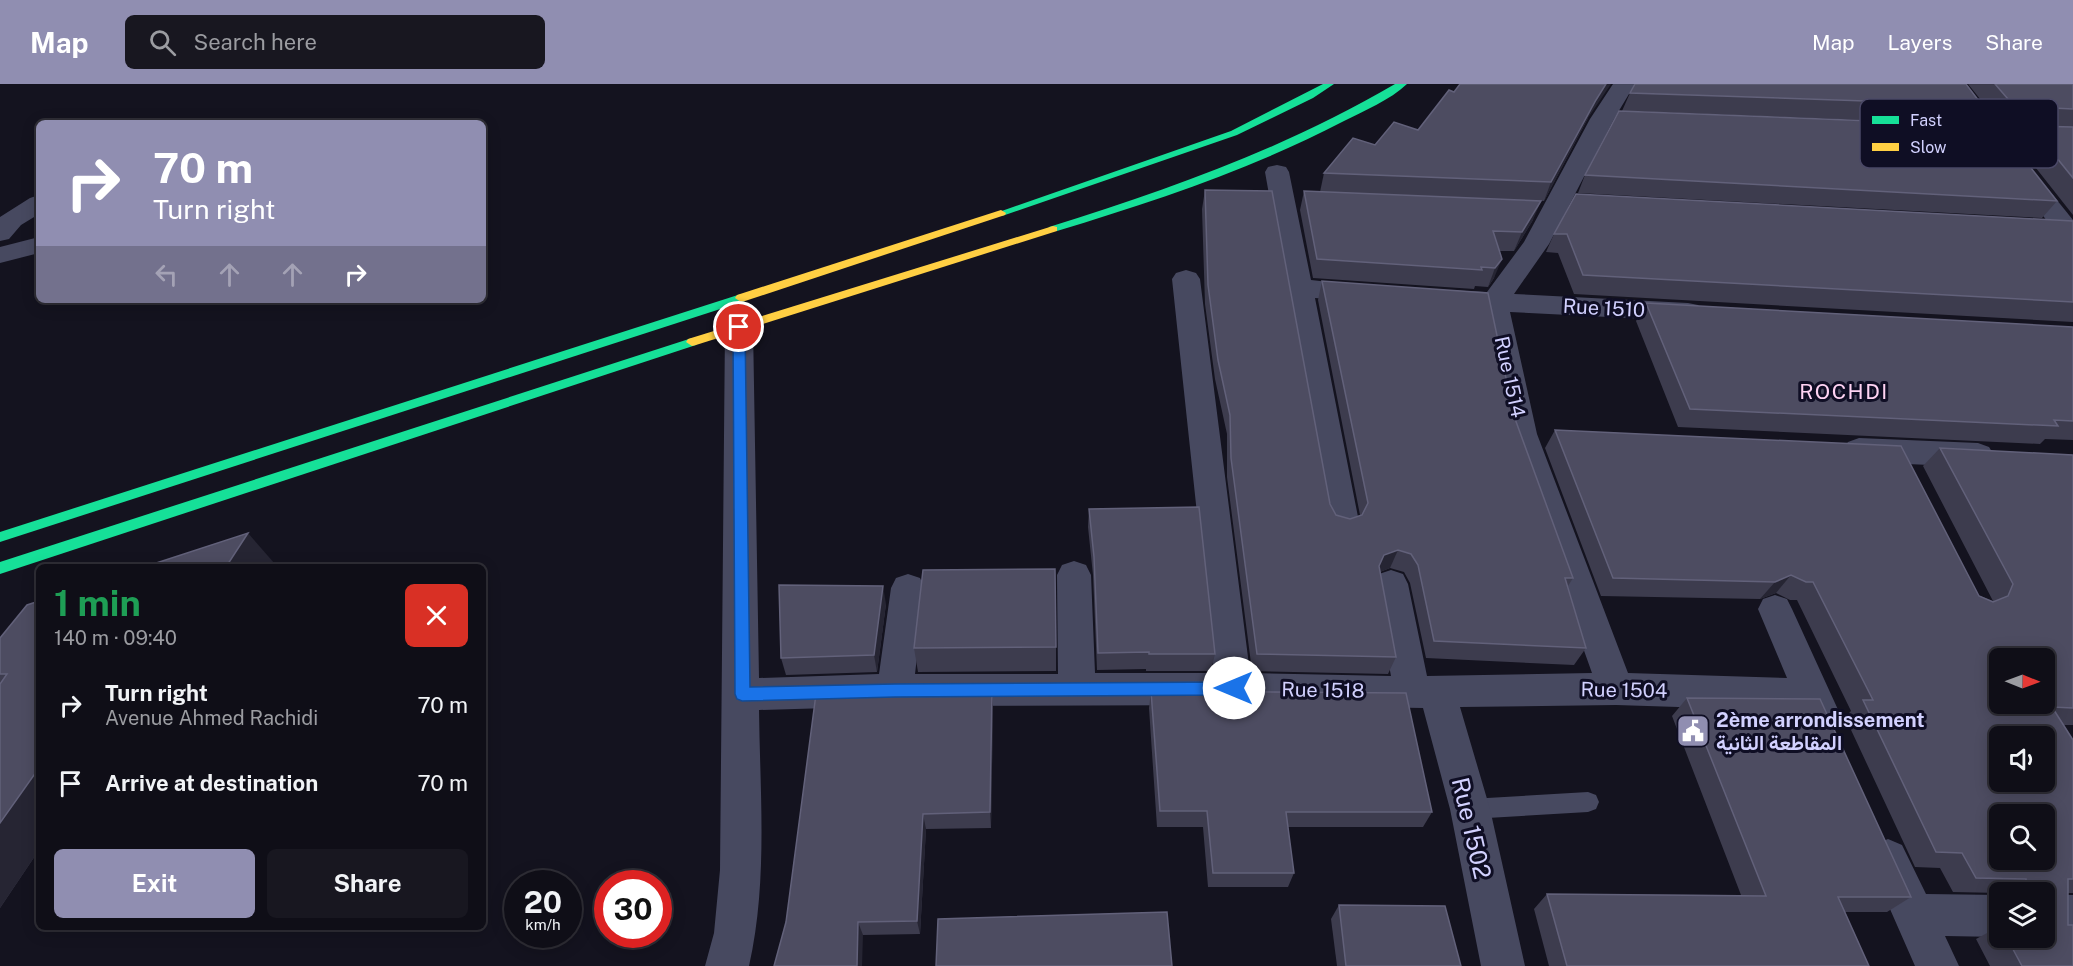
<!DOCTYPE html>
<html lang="en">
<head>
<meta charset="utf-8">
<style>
	:root { --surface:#0f0e17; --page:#181720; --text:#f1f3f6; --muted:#9b9ca1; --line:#2f2e36; --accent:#908eb1 }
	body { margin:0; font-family:"Public Sans",Vazirmatn,sans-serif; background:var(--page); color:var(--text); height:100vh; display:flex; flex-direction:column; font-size:22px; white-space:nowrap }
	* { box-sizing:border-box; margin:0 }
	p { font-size:20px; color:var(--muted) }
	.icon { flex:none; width:33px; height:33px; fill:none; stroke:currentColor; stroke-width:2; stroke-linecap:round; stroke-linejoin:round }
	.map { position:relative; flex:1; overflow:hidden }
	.details { position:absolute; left:36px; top:480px; width:450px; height:366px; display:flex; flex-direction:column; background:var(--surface); border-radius:9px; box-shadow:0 3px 15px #0003,0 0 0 2px var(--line) }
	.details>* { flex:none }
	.hud { position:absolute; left:36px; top:36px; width:450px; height:183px; border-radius:9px; box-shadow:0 3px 15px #0003,0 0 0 2px var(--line); background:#908eb1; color:#fff; overflow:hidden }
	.needle { width:39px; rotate:91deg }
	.buttons { position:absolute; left:1989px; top:564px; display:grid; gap:12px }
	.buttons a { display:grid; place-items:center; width:66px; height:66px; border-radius:9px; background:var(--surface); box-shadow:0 3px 15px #0003,0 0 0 2px var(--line); font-size:30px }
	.speed { position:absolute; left:504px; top:786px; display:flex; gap:12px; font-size:30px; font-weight:700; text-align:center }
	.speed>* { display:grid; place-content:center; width:78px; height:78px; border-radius:50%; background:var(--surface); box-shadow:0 3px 15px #0003,0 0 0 2px var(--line); line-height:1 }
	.speed small { font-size:15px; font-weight:400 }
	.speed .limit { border:9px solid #d22; background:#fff; color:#111 }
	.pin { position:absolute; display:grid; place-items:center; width:51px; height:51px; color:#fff; margin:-26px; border:3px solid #fff; border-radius:50%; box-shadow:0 2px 6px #0007 }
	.me { position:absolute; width:66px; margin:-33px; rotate:270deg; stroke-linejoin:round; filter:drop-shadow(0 0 4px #0008) }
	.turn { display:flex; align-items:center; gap:21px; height:126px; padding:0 18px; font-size:27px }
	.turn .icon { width:78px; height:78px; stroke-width:2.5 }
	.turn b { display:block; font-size:42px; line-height:51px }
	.lanes { display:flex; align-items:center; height:57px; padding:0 18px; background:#0003; justify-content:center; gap:30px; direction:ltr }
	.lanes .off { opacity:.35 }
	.round { display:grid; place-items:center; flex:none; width:63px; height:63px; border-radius:9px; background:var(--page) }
	.overview { display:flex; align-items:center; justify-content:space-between; height:102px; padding:0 18px }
	h1 { font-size:36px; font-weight:700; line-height:45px; color:#1e9e55 }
	.action { display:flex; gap:12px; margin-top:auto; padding:12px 18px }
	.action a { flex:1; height:69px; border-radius:9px; background:var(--accent); color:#fff; font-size:24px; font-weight:700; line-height:69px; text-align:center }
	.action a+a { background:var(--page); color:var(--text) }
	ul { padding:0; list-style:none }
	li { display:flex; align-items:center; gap:18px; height:78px; padding:0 18px }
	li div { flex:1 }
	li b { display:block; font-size:22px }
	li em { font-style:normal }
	header { display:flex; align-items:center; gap:36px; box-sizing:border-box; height:84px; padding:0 30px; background:var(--accent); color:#fff }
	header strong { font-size:28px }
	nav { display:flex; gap:33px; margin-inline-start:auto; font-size:21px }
	.search { width:420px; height:54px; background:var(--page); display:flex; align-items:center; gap:15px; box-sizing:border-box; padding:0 21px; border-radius:9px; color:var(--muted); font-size:22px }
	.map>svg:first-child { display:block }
</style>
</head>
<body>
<header>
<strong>Map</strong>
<div class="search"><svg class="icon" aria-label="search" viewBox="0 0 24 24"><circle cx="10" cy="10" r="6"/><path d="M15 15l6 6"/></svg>Search here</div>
<nav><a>Map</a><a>Layers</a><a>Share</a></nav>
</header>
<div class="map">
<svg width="2073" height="882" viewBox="0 0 2073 882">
	<rect width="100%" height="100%" fill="#14131f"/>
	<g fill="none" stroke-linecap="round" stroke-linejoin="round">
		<polygon fill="#474960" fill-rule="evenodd" points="1588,708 1596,711 1599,718 1596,725 1588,728 1470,735 1462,732 1459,725 1462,718 1470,715"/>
		<g fill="#474960" fill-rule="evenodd">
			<path d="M 1613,0 L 1635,0 L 1614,35 L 1549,160 L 1514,210 L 1688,219 L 1698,221 L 1702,228 L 1698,235 L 1688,237 L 1510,228 L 1537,350 L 1628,589 L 1787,594 L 1758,525 L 1763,515 L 1775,511 L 1787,515 L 1792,525 L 1840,630 L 1834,642 L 1821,646 L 1808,642 L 1801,627 L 1616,621 L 1460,623 L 1490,725 L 1525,882 L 1481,882 L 1450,725 L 1423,624 L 1234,621 L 895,622 L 759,626 C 760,711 768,798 749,882 L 705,882 L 714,849 L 720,786 L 725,243 L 729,236 L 739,234 L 749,236 L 753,243 L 759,594 L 879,590 L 891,504 L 896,494 L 908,490 L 920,494 L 925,504 L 915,590 L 1058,590 L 1057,491 L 1062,481 L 1074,477 L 1086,481 L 1091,491 L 1095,589 L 1214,589 L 1172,195 L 1176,189 L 1186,186 L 1196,189 L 1200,195 L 1250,589 L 1391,592 L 1374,500 L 1379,490 L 1391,486 L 1403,490 L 1408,500 L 1427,592 L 1592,589 L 1507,350 L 1482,226 L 1436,221 L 1432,215 L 1436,209 L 1446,206 L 1487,208 L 1524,158 L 1590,35 Z"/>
			<polygon points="1961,42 2073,46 2073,60 1953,54 1949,49 1953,44"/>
			<polygon points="1277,81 1286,83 1289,88 1311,196 1374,203 1378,209 1374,215 1364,218 1315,214 1359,438 1355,447 1343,451 1331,447 1327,438 1265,88 1268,83"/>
			<polygon points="2022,82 2031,84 2073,136 2073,161 2064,159 2010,89 2013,84"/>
			<polygon points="39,111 39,130 21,141 9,155 0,157 0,133 30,114"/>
			<polygon points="39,153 39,169 0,179 0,163"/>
			<polygon points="1859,354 1978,359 1989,363 1994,371 1989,379 1978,383 1859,378 1848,374 1843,366 1848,358"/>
			<polygon points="1888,755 1902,761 1926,810 2000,811 2000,853 1945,852 1959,882 1915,882 1868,775 1874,761"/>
			<rect x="2044" y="811" width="29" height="42"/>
		</g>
		<g fill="#16e098" fill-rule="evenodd">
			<polygon points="1323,0 1334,0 1313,14 1237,51 1005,131 1001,132 996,129 1231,47"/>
			<path d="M 1395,0 L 1407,0 C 1390,16 1364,27 1344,37 C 1252,85 1155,117 1057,147 L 1049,147 L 1048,145 L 1049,143 C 1170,105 1286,64 1395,0 Z"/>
			<polygon points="741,210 745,211 745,217 0,458 0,448"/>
			<polygon points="692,254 698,258 696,261 0,490 0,478"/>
		</g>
		<g fill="#ffcf43" fill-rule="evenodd">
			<polygon points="1001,126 1006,129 1005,131 745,217 741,218 735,214 737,211"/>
			<polygon points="1053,142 1057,143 1057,147 696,261 692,262 686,258 688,255"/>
		</g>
	</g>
	<g fill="#3d3c4e">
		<polygon points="1968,0 2073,0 2073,131 2017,60 2030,42 2001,41"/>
		<polygon points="1630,9 1982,21 1969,40 1627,27 2057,117 2042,134 1578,109 1585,91 1622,27"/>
		<polygon points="1588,34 1544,117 1320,108 1324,89 1375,61 1418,46"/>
		<polygon points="1205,106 1330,420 1336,431 1350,435 1360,431 1318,216 1322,197 1514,332 1573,494 1568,502 1586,564 1574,581 1426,574 1410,499 1404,488 1390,484 1380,488 1396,573 1388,590 1252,587 1227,393 1227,350 1215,295 1205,220 1202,125"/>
		<polygon points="1304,107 1533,136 1514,167 1499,167 1494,194 1488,203 1475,202 1474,205 1313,194 1300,126"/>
		<polygon points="2073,137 2073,238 1574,210 1558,169 1546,168 1554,150"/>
		<polygon points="1646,219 2073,243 2073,356 2045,355 2040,360 1678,343 1636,237"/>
		<polygon points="1555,346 1993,517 1923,382 1940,364 2073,371 2073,641 2064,641 2073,656 2073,809 2068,809 2068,841 2073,882 1990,882 1976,855 2000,842 2000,854 2044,854 2044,808 2000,808 2000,809 1953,808 1940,784 1915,783 1845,633 1851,627 1797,516 1790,516 1776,509 1760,515 1601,512 1545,364"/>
		<polygon points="1089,425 1215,570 1211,587 1146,587 1146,585 1097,586 1093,491 1088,443"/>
		<polygon points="39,517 39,766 0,824 0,554"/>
		<polygon points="886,520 877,588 786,591 781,574"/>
		<polygon points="1056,563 1056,587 918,588 914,564"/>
		<polygon points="1151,607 1432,728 1423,743 1288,743 1294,789 1288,803 1208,803 1203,743 1157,743 1149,624"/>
		<polygon points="1687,614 1911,813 1887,828 1845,828 1869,882 1549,882 1534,825 1547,810 1741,811 1672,632"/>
		<polygon points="993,624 991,744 926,745 920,850 863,851 786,838"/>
		<polygon points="1339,821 1461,882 1337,882 1331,835"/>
	</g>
	<g fill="#262533">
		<polygon points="1606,0 1611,0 1588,34 1544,117 1551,98 1596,16"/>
		<polygon points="1541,117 1533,136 1514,167 1522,148"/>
		<polygon points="1502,175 1494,194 1488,203 1495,184"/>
		<polygon points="248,449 275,480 272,483 226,483"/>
		<polygon points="1398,466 1390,484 1377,489 1379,482 1384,471"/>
		<polygon points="1791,491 1776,509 1760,515 1775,498"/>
		<polygon points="883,502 886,520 877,588 874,571"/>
		<polygon points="992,607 993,624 991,744 990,728"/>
		<polygon points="39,684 39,766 0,824 0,739"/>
		<polygon points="923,730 926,745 920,850 917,837"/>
		<polygon points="858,838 863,851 862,882 857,882"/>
	</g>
	<g fill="#4d4c61" stroke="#62617a" stroke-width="1.5" fill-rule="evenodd">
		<polygon points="1460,0 1606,0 1596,16 1551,98 1324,89 1353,54 1375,61 1394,38 1418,46 1449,6 1454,8"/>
		<polygon points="1635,0 1966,0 1982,21 1630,9"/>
		<polygon points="1995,0 2073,0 2073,25 2014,22"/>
		<polygon points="1619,27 1998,42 2057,117 1585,91"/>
		<polygon points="2031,42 2073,43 2073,94"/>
		<polygon points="1205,106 1272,107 1330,420 1336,431 1350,435 1362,431 1368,419 1322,197 1488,209 1514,332 1573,494 1565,494 1586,564 1434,557 1418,481 1411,470 1398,466 1384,471 1379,482 1396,573 1257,570 1231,374 1230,331 1218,276 1208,201"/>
		<polygon points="1304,107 1541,117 1522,148 1493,147 1502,175 1495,184 1481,183 1482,186 1317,175"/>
		<polygon points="1576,110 2073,137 2073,218 1583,191 1567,150 1554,150"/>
		<polygon points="1646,219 2073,243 2073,337 2054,336 2058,342 1690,325"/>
		<path d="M 1555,346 L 1901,362 L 1979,512 L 1993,518 L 2008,512 L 2013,500 L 1940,364 L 2073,371 L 2073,624 L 2052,623 L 2073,656 L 2073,795 L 2068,795 L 2068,841 L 2073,841 L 2073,882 L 2022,882 L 2007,854 L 2044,854 L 2044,808 L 2026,808 L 2026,795 L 1976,794 L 1962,769 L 1936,768 L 1863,616 L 1873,616 L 1813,498 L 1806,498 L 1791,491 L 1775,498 L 1613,494 ZM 2000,574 L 2044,574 L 2044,620 L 2000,620 ZM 2000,652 L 2044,652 L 2044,698 L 2000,698 ZM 2000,730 L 2044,730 L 2044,776 L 2000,776 Z"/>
		<polygon points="1199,423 1215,570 1149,570 1149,568 1098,569 1094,473 1089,425"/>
		<polygon points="248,449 226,483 144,483"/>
		<polygon points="1055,485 1056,563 914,564 923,486"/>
		<polygon points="779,501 883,502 874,571 781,574"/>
		<polygon points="39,517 39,684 0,739 0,600 7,590 0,590 0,554 27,521"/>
		<polygon points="992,607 990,728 923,730 917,837 858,838 857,882 774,882 786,838 816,610"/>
		<polygon points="1151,607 1406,609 1432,728 1286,728 1294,789 1213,789 1207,727 1160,727"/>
		<polygon points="1687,614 1820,615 1911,813 1838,813 1869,882 1567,882 1547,810 1766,812"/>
		<polygon points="1339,821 1445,822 1461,882 1346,882"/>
		<polygon points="1167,828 1172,882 936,882 938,835"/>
	</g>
	<polygon fill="#1a73e8" stroke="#114b97" stroke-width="1.5" points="739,239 745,243 750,603 895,600 1234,598 1239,600 1241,604 1239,609 1234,611 895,613 742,617 737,615 735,610 733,243"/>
	<defs>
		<g id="civic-square" transform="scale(1.725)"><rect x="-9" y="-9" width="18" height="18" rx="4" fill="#908eb1" stroke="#0f0e24"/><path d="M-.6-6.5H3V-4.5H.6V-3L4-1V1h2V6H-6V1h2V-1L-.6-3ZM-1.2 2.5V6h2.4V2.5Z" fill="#fff"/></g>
	</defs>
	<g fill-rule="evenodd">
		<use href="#civic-square" x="1693" y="647"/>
	</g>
	<g text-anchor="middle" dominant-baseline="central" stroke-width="6" stroke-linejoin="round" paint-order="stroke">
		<g font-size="20" fill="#d2d1ff" stroke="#0f0e24">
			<text transform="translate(1604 224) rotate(3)">Rue 1510</text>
			<text transform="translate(1510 293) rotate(78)">Rue 1514</text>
			<text transform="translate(1323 606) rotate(1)">Rue 1518</text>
			<text transform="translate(1624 606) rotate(1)">Rue 1504</text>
		</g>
		<g font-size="20" font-weight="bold" fill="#d2d1ff" stroke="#0f0e24" text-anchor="start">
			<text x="1716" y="636">2ème arrondissement<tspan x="1716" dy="23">المقاطعة الثانية</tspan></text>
		</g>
		<g font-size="21" letter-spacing="1.5" fill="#ffd3f3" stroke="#0f0e24">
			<text x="1844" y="307">ROCHDI</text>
		</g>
		<g font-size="24" fill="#d2d1ff" stroke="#0f0e24">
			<text transform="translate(1472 744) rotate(77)">Rue 1502</text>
		</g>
	</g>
	<rect x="1860" y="15" width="198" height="69" rx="9" fill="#0f0e24" stroke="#4a4866" stroke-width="1.5"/>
	<rect x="1872" y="32" width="27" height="8" fill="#16e098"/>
	<rect x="1872" y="59" width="27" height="8" fill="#ffcf43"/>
	<g font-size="16" fill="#d2d1ff">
		<text x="1910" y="42">Fast</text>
		<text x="1910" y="69">Slow</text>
	</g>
</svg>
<div class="buttons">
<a><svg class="needle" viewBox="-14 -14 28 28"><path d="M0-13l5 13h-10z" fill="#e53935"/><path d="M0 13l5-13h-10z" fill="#9b9ca1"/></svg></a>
<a><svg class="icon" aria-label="sound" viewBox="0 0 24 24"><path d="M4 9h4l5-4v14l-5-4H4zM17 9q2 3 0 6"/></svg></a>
<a><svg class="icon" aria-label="search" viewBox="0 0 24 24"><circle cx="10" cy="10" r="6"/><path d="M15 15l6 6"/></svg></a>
<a><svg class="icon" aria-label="layers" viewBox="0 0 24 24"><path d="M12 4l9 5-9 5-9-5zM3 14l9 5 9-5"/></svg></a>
</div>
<div class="speed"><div>20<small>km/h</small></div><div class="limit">30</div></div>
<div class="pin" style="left:739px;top:243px;background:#d93025"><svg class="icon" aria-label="arrive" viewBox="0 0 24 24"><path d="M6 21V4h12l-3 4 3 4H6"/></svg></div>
<svg class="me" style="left:1234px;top:604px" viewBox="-20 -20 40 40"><circle r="19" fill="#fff"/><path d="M0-13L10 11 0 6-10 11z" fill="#1a73e8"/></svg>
<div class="hud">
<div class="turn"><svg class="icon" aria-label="right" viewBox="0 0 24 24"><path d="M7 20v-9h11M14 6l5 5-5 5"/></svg><div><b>70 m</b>Turn right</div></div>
<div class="lanes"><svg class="icon off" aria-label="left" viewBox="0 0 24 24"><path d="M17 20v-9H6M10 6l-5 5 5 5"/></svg><svg class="icon off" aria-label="ahead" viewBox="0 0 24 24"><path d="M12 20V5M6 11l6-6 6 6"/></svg><svg class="icon off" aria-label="ahead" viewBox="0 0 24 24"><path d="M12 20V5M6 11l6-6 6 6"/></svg><svg class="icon" aria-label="right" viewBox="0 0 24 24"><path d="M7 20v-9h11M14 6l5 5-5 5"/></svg></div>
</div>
<section class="details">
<div class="overview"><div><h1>1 min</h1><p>140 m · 09:40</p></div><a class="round" style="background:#d93025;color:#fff"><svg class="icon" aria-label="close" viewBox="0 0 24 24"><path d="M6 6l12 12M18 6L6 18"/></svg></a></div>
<ul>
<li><svg class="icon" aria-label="right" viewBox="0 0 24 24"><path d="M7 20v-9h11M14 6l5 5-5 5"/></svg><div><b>Turn right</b><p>Avenue Ahmed Rachidi</p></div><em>70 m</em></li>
<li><svg class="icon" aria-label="arrive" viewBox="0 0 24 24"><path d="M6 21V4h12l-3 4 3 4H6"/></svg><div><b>Arrive at destination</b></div><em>70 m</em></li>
</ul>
<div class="action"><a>Exit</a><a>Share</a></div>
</section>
</div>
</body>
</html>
